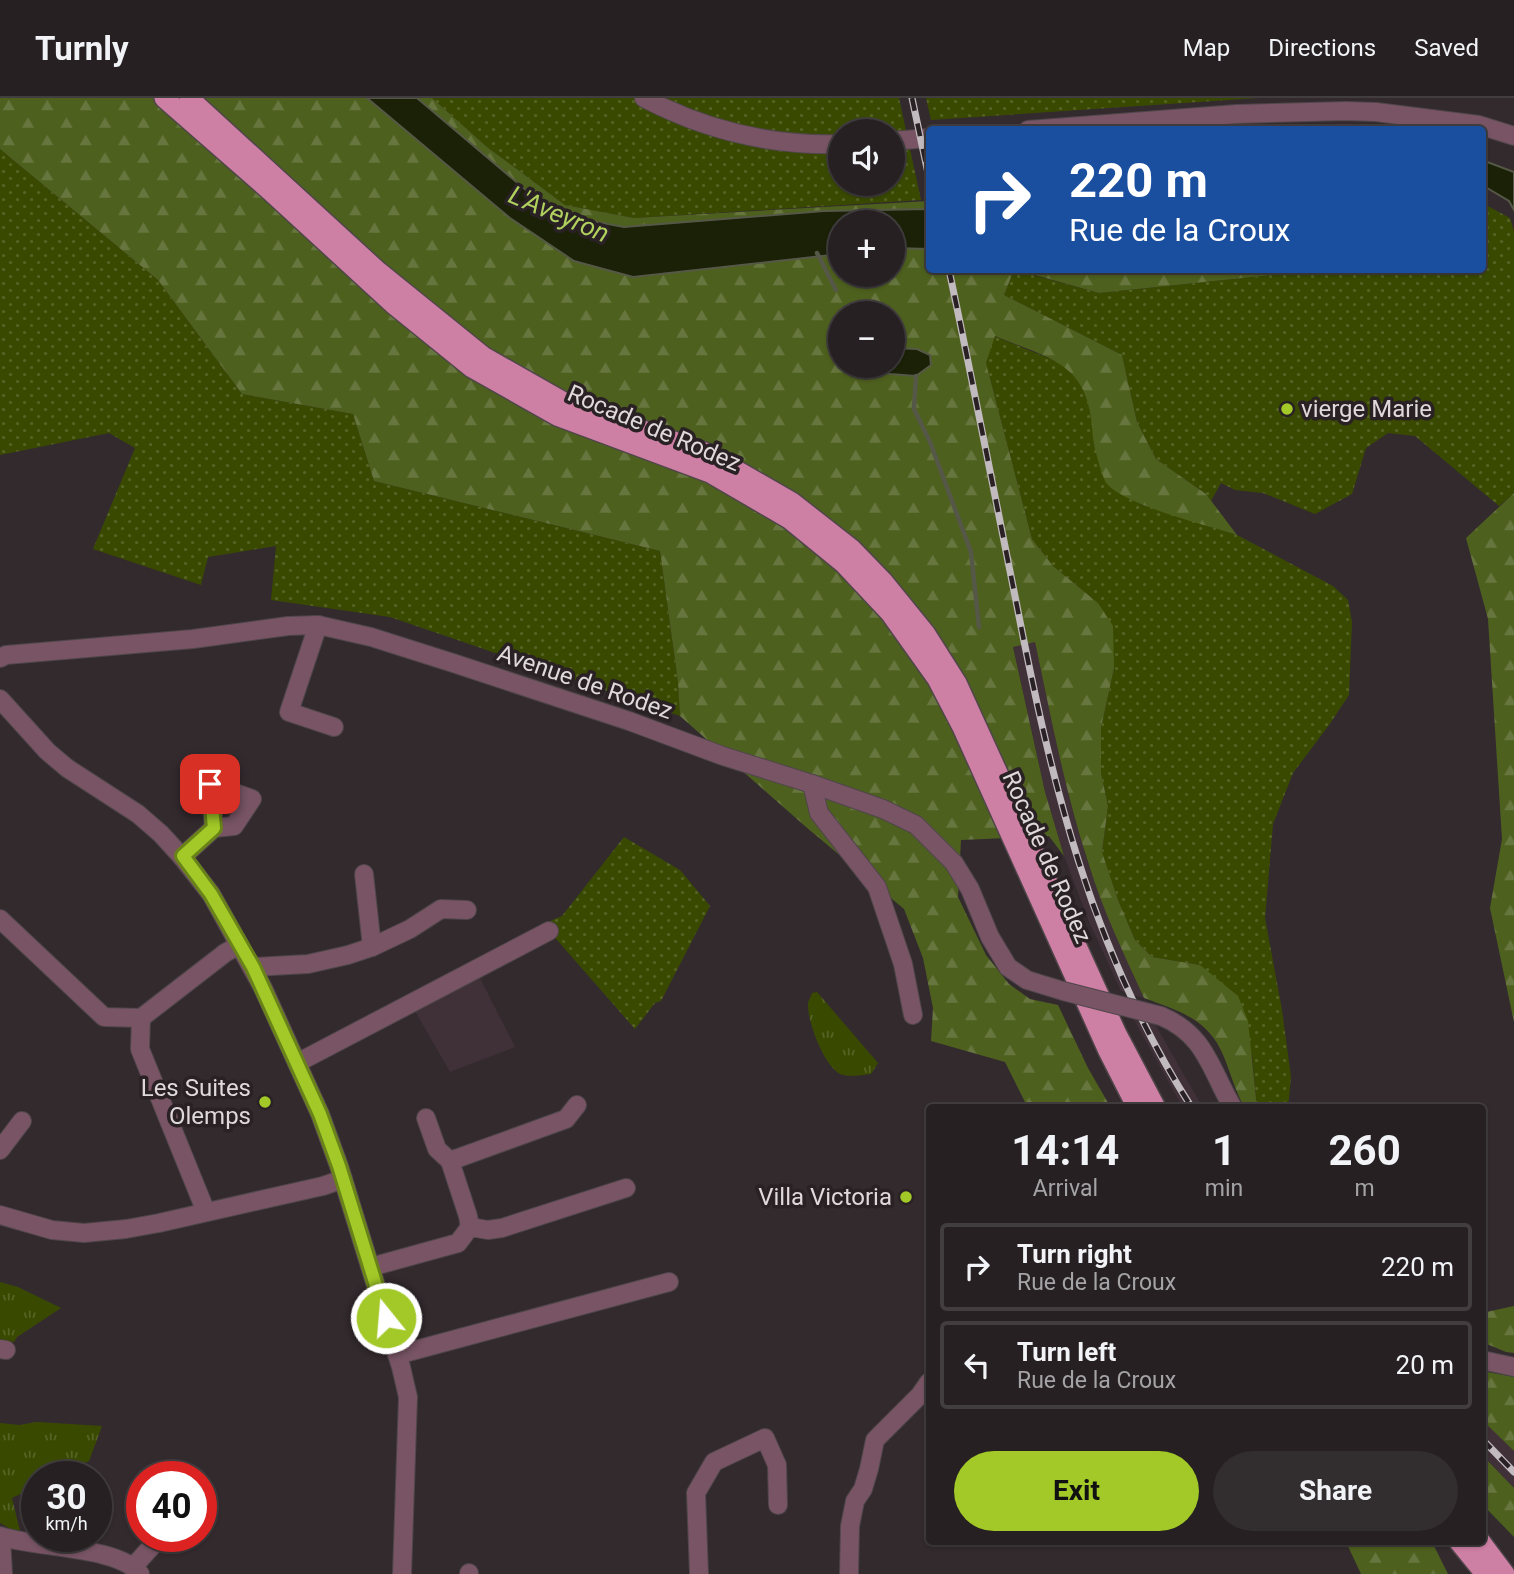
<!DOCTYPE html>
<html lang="en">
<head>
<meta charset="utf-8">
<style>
	:root { --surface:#262022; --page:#322d2f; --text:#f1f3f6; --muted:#a4a3a5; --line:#423e40; --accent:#a2c927 }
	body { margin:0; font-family:Roboto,sans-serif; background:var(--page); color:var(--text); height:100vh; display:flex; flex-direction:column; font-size:26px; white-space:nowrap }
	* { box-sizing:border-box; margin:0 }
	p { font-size:23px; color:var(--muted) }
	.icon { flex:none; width:38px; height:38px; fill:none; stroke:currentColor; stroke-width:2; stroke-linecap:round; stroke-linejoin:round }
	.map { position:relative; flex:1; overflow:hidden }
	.details { position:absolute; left:926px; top:1006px; width:560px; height:441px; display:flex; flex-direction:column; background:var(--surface); border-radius:7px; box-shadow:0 2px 5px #0004,0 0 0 2px var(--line) }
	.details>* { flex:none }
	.top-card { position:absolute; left:926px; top:28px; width:560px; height:147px; border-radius:7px; box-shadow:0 2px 5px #0004,0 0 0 2px var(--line); background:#1a4fa0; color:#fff; overflow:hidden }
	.controls { position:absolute; left:828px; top:21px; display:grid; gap:14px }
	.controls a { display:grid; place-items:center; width:77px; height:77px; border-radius:50%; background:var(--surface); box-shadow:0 2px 5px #0004,0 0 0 2px var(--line); font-size:35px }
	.speed { position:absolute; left:21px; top:1363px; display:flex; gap:14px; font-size:35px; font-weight:700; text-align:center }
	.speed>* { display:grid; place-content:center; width:91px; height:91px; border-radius:50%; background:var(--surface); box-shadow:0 2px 5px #0004,0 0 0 2px var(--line); line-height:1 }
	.speed small { font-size:18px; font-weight:400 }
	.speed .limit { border:10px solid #d22; background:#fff; color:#111 }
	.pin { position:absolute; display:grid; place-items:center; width:60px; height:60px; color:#fff; margin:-30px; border-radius:14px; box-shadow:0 4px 10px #0006 }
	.me { position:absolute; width:77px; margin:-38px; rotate:343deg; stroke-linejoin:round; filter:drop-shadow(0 0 5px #0008) }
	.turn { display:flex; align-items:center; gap:24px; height:147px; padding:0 28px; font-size:32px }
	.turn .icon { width:91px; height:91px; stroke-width:2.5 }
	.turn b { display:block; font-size:49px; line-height:60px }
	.eta { display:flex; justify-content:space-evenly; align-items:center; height:119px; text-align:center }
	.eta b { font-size:42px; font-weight:700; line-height:49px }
	.primary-button { display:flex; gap:14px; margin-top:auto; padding:14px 28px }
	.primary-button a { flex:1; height:80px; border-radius:42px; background:var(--accent); color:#111; font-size:28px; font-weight:700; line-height:80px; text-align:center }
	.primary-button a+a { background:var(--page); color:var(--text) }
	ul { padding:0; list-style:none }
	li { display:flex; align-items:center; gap:21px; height:88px; margin:0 14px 10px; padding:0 14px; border:4px solid var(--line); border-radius:7px }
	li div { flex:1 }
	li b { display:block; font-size:26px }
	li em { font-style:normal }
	header { display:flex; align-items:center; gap:42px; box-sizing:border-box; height:98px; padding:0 35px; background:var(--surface); border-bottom:2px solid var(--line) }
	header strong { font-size:33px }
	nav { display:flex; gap:38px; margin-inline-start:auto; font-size:24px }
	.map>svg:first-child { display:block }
</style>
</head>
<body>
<header>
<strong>Turnly</strong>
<nav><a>Map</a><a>Directions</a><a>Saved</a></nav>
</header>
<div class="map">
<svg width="1514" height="1476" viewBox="0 0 1514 1476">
	<defs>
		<pattern id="grass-dots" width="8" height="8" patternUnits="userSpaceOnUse" patternTransform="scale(1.75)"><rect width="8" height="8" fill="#394a00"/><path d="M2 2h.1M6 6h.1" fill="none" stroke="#556425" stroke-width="1.8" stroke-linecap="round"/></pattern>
		<pattern id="forest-firs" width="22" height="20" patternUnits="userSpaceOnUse" patternTransform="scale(1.75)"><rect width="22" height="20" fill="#4e601e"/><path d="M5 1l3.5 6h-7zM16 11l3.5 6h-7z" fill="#67763e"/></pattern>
		<pattern id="park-tufts" width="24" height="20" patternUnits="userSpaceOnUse" patternTransform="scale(1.75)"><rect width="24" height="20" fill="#394a00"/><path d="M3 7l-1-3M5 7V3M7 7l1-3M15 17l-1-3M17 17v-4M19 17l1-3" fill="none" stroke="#556425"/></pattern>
	</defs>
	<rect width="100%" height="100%" fill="#332a2e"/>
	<g fill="#403037">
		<polygon points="1035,544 1070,703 1089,768 1112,828 1144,900 1121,893 1089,824 1064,758 1045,694 1013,548"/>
		<polygon points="476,872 515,949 450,974 411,906"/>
		<polygon points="1134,922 1155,926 1203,1010 1183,1010"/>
		<polygon points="1482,1322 1514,1353 1514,1390 1482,1357"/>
	</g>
	<g fill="url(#grass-dots)" fill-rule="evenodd">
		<path d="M 432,0 L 899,0 L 921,102 L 634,120 L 565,107 L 487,49 ZM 840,33 L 892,33 L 892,86 L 840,86 Z"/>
		<polygon points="926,0 1258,0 931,22"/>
		<polygon points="0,51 158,182 242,296 353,316 374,383 660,453 678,584 680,618 390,519 271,502 276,448 208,459 201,487 93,451 135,350 109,335 0,357"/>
		<polygon points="1482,105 1510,120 1514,133 1514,395 1499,408 1415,338 1388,335 1366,350 1352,396 1315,416 1263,395 1235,392 1221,385 1211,403 1206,396 1156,361 1137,324 1122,257 1004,197 1014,172 1099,195 1319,172 1482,172"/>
		<polygon points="994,238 1063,266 1081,286 1092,314 1094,347 1140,406 1237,437 1333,488 1348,502 1352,524 1349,597 1329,627 1293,675 1273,726 1265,820 1282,912 1291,979 1288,1010 1257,1010 1252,957 1200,867 1152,859 1135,842 1118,802 1102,755 1108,708 1101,675 1101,630 1114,570 1098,505 1053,468 1032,441 986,265"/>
		<polygon points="624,739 680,772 710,808 661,903 655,905 635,931 543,826 562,818"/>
	</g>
	<g fill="url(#forest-firs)" fill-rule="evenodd">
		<path d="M 0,0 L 432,0 L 487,49 L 565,107 L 634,120 L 929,103 L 929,172 L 1014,172 L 1004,197 L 1122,257 L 1137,324 L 1156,361 L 1206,396 L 1237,437 C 1207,427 1127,408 1107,386 C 1102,379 1094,349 1093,340 C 1090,265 1055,263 995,238 L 986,265 L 1032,441 L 1053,468 L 1098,505 L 1113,528 L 1114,570 L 1101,630 L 1101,675 L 1108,708 L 1102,754 L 1118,802 L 1135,842 L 1152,859 L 1200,867 L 1238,898 L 1248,923 L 1257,1010 L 1245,1010 C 1235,993 1231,976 1224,959 C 1209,921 1179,913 1144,900 C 1124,856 1103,813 1089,767 C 1065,694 1051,619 1035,544 L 1013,549 L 1045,694 L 1064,758 L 1049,738 L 961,742 L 958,799 L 986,857 L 1009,886 L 1030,901 L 1058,907 L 1088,970 L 1111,1010 L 1028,1010 L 1005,964 L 931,943 L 933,910 L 923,860 L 904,811 L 806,729 L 680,618 L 678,584 L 660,453 L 374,383 L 353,316 L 242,296 L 158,182 L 0,51 ZM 840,124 L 892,124 L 892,177 L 840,177 ZM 840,215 L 892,215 L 892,268 L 840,268 Z"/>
		<polygon points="1017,172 1319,172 1099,195"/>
		<polygon points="1514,395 1514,924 1490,810 1502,741 1488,521 1466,440"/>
		<polygon points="1514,1208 1514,1255 1506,1254 1482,1244 1482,1215"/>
		<polygon points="1482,1273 1514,1279 1514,1353 1482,1322"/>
		<polygon points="1482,1357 1514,1390 1514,1439 1482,1406"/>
		<polygon points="1346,1444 1432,1444 1448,1476 1361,1476"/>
	</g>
	<g fill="url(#park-tufts)">
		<path d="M 817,894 L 878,965 L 871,976 C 862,977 852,979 843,977 C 825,972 807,923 808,905 C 809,902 811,898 812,895 Z"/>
		<polygon points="0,1184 18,1189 61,1210 17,1239 14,1244 0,1241"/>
		<polygon points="37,1324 102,1328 89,1363 55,1379 37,1379 37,1388 12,1400 20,1433 11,1431 0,1425 0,1325 19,1327"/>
	</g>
	<g fill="#1a2106" stroke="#555846" stroke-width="2">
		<polygon points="367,0 417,0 540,104 586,122 624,129 824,113 929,111 929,151 893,150 892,124 840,124 840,156 633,179 574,163 510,120"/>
		<polygon points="1482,62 1514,74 1514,112 1509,103 1482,87"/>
		<polygon points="893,250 917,251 930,257 931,267 916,278 890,276 854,268 892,268"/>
	</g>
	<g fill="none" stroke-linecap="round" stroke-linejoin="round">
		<g stroke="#555846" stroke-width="4.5">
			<polyline points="817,155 836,192"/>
			<polyline points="916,278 914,311 930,344 971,454 979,529"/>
		</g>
		<g stroke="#4f464a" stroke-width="20">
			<g id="minor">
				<polyline points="318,527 289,614 334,629"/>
				<polyline points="812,686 819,715 877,789 903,866 913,917"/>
				<polyline points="182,759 214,730 210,686 252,701 234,728 214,730"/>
				<polyline points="364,776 372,849"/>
				<polyline points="0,821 104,919 141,920 225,855 239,847"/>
				<polyline points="253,869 308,866 348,857 372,849 410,831 441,811 467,812"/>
				<polyline points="141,920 140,951 206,1114"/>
				<polyline points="297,965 549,833"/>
				<polyline points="426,1020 437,1051 450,1063"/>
				<polyline points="0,1052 22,1023"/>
				<polyline points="0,1117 52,1132 84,1135 126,1131 159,1125 323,1088 343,1081"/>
				<polyline points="470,1129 468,1118 450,1063 566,1021 577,1007"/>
				<polyline points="371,1169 458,1145 470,1129 488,1132 502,1130 626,1090"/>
				<polyline points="0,1251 6,1252"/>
				<polyline points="397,1257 669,1184"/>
				<path d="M 0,1438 C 34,1450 119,1448 140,1476"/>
				<polyline points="1,1439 3,1476"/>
				<polyline points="134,1468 161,1438"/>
				<polyline points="469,1475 469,1476"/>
				<polyline points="699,1476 696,1395 714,1364 765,1340 777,1367 778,1407"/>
				<polyline points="849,1476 850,1428 855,1403 863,1391 869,1371 875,1342 920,1297 929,1284"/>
			</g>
		</g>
		<g stroke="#4f464a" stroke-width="20">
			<g id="tertiary">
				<path d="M 644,0 C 705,32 771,48 840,46"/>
				<polyline points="1028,32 1237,16 1346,13 1376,14 1479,27 1514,38"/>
				<polyline points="892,43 929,40"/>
				<polyline points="0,560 6,557 193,541 288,528 318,527 371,539 453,565 629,623 723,658 812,686 883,711 916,727 954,765 970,791 990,839 1008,869 1027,882 1063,893"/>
				<polyline points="0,601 47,653 67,670 138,716 161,736 182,759 211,796 263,890 320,1016 339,1068 401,1269 408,1299 402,1476"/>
				<path d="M 1161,918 C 1206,937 1210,971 1233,1010"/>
				<polyline points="1482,1262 1514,1269"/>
			</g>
		</g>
		<g stroke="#4f464a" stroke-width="22">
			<g id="trunk">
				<polyline points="164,0 270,93 393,206 472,270 557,318 710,375 789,421 844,466 890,515 937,581 962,629 1108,953 1137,1010"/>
				<polyline points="189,0 378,173 483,258 564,304 707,355 792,404 852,451 883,483 926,536 957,585 1117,936 1156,1010"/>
				<polyline points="1459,1444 1485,1476"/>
				<polyline points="1481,1444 1505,1476"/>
			</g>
		</g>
		<use href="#minor" stroke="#785464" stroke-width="18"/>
		<use href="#tertiary" stroke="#785464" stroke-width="18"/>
		<use href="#trunk" stroke="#ce7fa4" stroke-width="19"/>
		<g stroke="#c1babe" stroke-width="7">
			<g id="rail">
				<polyline points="912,0 929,80"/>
				<path d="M 949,172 C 972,280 993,389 1015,498 C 1051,682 1089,849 1192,1010"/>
				<polyline points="1482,1341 1514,1374"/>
			</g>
		</g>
		<use href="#rail" stroke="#292124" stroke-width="4.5" stroke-dasharray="13" stroke-linecap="butt"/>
		<g stroke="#4f464a" stroke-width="20" stroke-linecap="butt">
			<polyline id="tertiary-bridge" points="1063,893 1161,918"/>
		</g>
		<use href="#tertiary-bridge" stroke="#785464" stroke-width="18"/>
	</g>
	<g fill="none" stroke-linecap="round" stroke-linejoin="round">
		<g stroke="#698319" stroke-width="18">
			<polyline id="route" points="210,686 214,730 183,758 211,796 253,869 320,1016 339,1068 386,1220"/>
		</g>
		<use href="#route" stroke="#a2c927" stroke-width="12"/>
	</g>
	<g fill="#a2c927" stroke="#292124" stroke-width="2.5">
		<circle cx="1287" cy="311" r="7"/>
		<circle cx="265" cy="1004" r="7"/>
		<circle cx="906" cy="1099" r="7"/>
	</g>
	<g text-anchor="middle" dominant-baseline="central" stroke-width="7" stroke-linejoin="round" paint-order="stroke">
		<g font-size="24" fill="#dfd9dc" stroke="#292124" text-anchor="end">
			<text x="1301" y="311" text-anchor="start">vierge Marie</text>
			<text x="251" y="990">Les Suites<tspan x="251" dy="28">Olemps</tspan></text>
			<text x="892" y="1099">Villa Victoria</text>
		</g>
		<g font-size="24" fill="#dfd9dc" stroke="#292124">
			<text transform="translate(654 330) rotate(23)">Rocade de Rodez</text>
			<text transform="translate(585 584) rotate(19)">Avenue de Rodez</text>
			<text transform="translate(1047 759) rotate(66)">Rocade de Rodez</text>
		</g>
		<g font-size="26" font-style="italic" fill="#b1d15f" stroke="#292124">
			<text transform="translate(559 116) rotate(23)">L'Aveyron</text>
		</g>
	</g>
</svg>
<div class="controls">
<a><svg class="icon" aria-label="sound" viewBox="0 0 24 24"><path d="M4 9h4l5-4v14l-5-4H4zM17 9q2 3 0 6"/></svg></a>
<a>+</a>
<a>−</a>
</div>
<div class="speed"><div>30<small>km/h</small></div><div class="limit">40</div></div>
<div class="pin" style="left:210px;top:686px;background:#d93025"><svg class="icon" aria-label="arrive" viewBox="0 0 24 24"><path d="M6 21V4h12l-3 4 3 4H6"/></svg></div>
<svg class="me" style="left:386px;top:1220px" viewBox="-20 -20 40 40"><circle r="17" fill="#a2c927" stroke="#fff" stroke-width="3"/><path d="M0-11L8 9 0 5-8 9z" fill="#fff"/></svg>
<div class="top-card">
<div class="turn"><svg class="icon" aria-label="right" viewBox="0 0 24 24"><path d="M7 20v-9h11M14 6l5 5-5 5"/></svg><div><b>220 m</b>Rue de la Croux</div></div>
</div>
<section class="details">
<div class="eta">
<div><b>14:14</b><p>Arrival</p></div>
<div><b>1</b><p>min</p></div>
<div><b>260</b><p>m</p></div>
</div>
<ul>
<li><svg class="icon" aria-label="right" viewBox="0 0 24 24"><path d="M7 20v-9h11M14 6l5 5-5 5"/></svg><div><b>Turn right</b><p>Rue de la Croux</p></div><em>220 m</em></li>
<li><svg class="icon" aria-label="left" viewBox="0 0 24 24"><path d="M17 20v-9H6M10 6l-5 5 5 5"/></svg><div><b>Turn left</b><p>Rue de la Croux</p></div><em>20 m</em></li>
</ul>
<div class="primary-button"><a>Exit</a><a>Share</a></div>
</section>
</div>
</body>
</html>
